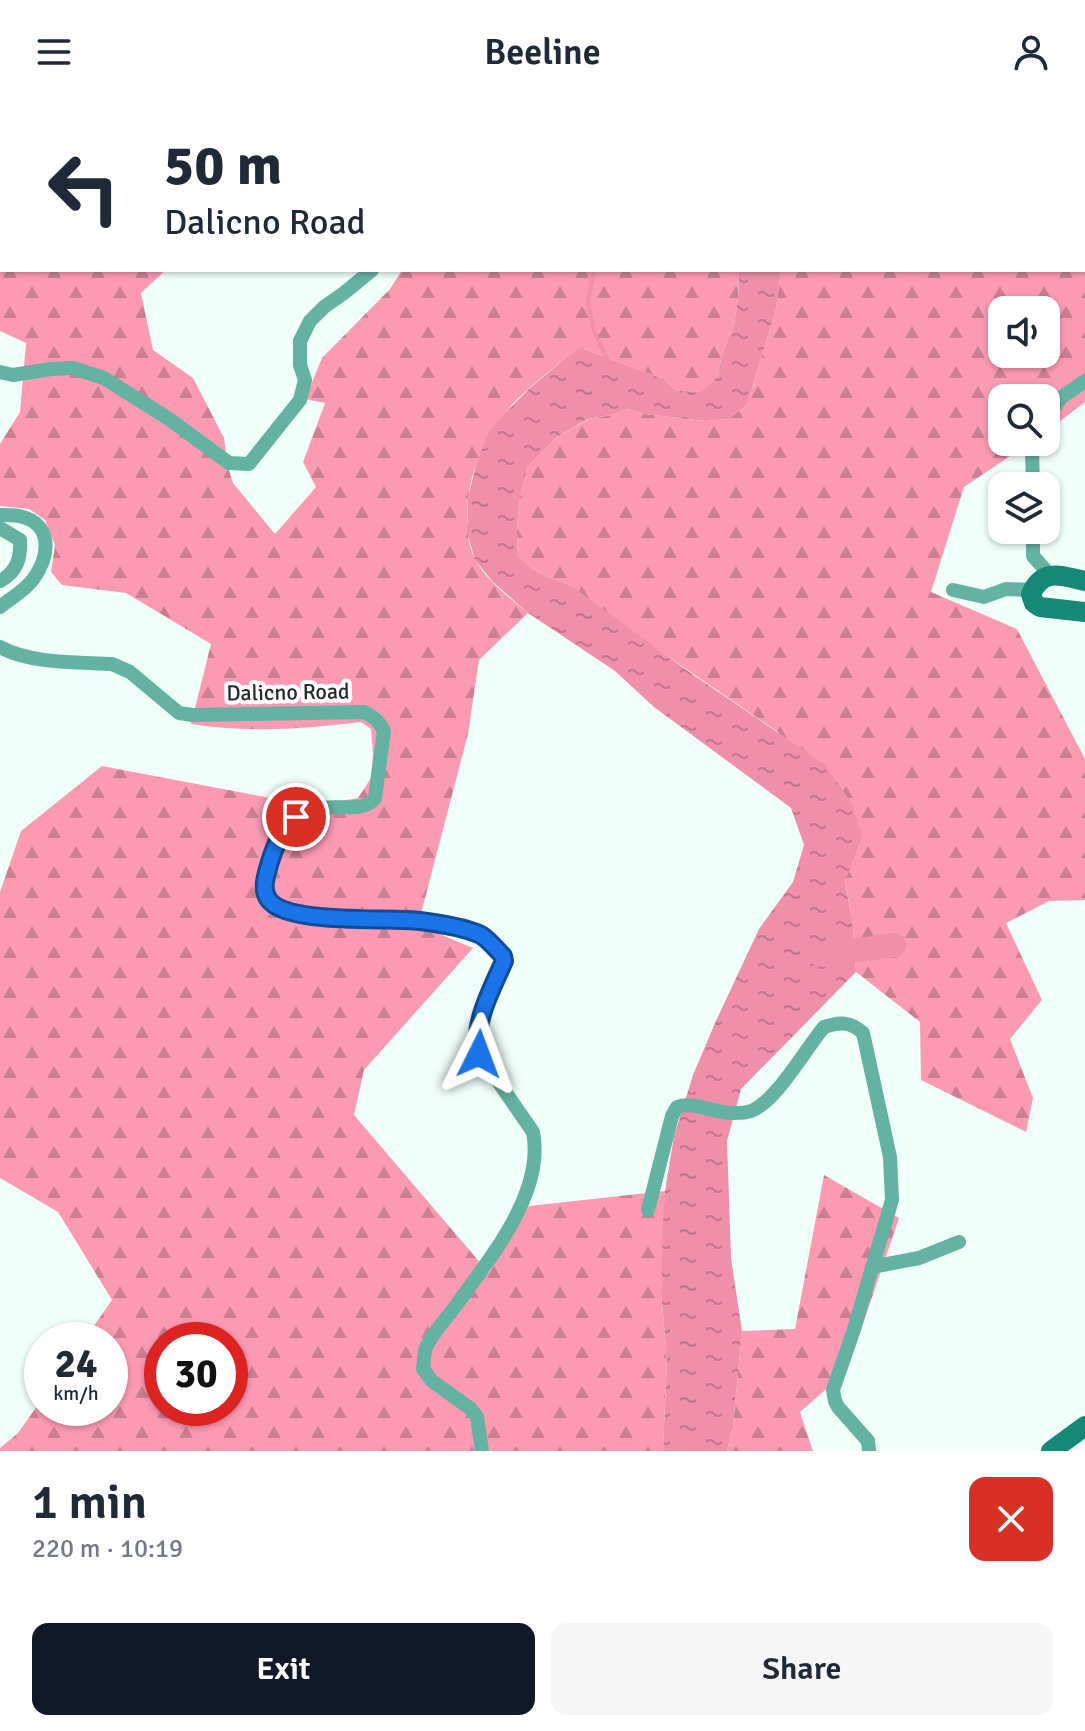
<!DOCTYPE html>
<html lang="en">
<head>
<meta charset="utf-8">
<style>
	:root { --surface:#fff; --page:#f6f6f7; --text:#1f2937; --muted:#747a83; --accent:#111827 }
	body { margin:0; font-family:Signika,sans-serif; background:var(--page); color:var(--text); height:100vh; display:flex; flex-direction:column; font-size:30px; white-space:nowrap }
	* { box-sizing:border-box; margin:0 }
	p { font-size:26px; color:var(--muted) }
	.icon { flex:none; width:44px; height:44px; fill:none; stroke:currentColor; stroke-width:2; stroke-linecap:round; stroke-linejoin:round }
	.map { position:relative; height:1347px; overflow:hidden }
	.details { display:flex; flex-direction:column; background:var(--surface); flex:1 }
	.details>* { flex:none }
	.top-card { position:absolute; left:0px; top:0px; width:1086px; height:168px; box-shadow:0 2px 6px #0004; background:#fff; color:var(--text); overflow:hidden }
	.tools { position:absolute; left:988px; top:192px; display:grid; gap:16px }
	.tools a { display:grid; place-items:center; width:72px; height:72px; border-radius:16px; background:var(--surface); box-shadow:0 2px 6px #0004; font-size:40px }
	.speed { position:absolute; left:24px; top:1218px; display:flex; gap:16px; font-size:40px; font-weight:700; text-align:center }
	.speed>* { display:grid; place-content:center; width:104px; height:104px; border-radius:50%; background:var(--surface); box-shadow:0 2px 6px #0004; line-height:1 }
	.speed small { font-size:20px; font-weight:400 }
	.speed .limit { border:12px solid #d22; background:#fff; color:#111 }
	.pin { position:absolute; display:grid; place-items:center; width:68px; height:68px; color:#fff; margin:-34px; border:4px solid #fff; border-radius:50%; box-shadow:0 2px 8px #0007 }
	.me { position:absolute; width:88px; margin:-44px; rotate:3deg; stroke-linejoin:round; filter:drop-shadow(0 0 6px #0008) }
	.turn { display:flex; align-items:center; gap:28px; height:168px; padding:0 32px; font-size:36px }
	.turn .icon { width:104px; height:104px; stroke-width:2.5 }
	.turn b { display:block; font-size:56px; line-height:68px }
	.round { display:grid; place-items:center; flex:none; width:84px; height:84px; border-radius:16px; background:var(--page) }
	.head { display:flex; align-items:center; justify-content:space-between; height:136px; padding:0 32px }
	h1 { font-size:48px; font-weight:600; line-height:60px }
	.action { display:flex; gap:16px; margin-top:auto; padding:16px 32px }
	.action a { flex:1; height:92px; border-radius:16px; background:var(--accent); color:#fff; font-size:32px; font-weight:600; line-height:92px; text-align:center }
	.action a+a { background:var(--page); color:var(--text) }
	header { display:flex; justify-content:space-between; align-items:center; height:104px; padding:0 32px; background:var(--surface); font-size:36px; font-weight:600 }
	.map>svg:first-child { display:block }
</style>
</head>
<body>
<header><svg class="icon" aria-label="menu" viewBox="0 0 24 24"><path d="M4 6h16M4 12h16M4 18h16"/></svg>Beeline<svg class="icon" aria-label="person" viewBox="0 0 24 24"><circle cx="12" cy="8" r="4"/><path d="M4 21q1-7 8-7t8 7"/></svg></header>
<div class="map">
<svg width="1085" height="1347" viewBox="0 0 1085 1347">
	<defs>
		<pattern id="forest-firs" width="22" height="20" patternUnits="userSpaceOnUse" patternTransform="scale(2)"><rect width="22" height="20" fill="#fc9ab4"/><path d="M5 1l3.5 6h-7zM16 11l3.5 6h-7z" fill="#cc7e92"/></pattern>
		<pattern id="water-ripples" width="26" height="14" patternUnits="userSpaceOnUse" patternTransform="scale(2)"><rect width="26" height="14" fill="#ef8fa9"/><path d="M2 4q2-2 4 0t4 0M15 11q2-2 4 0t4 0" fill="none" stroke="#c1758a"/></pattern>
	</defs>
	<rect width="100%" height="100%" fill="#f1fffb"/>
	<g fill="url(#forest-firs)" fill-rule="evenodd">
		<polygon points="68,0 418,0 413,2 69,2"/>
		<path d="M 903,0 L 1085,0 L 1085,298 L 1046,328 L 1046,294 L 1002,294 L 1002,338 L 1031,338 L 964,383 L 931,488 L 1017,525 L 1085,655 L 1085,796 L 1049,797 L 1006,819 L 1042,896 L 1010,935 L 1033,994 L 1026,1028 L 921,976 L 920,918 L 856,868 L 853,821 L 845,776 L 863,732 L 778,628 L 615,516 L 570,481 L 545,472 L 534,466 L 518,452 L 517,428 L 519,398 L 528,362 L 558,332 L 589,315 L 611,311 L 628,305 L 645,310 L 704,317 L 728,315 L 747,301 L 776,205 L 781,166 L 1084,166 L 1084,2 L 903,2 ZM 1002,206 L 1046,206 L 1046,250 L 1002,250 Z"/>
		<path d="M 0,89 L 2,89 L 2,166 L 166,166 L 141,189 L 153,246 L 193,274 L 224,334 L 228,363 L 233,379 L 275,430 L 316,383 L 303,358 L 325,299 L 305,295 L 322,254 L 390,185 L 402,166 L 739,166 L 738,195 L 734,221 L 722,250 L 718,272 L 700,290 L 676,286 L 663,275 L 579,243 C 557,262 524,285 506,308 C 498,318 480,350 476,361 C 466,387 462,433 476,457 C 488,478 510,494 528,509 L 479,556 L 468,630 L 418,821 L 473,844 L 364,966 L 354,1011 L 489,1169 L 529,1102 L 665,1087 L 661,1189 L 667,1255 L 663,1347 L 0,1347 L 0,1344 L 18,1329 L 42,1295 L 42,1304 L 110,1304 L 110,1236 L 84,1236 L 112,1196 L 58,1108 L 0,1074 L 0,788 L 21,727 L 102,662 L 312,702 L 358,694 L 371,674 L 373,650 L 371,625 L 361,618 C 305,625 247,629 191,620 L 211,540 L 126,489 L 62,481 L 51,468 L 55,441 L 45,416 L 29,405 L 0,402 L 0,340 L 20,308 L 26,239 L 0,227 ZM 162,1236 L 230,1236 L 230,1304 L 162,1304 Z"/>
		<polygon points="824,1071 899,1114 847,1267 800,1308 813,1347 727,1347 733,1322 742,1227 795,1225"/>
	</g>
	<polygon fill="url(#water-ripples)" points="739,166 781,166 776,205 747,301 728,315 704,317 645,310 628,305 611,311 588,315 558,332 528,362 519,398 517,428 518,452 534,466 545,472 570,481 692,570 824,660 851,698 863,732 845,777 853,821 856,868 741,985 727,1037 731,1154 742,1227 733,1322 727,1347 663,1347 667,1255 661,1189 663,1118 665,1087 674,1032 693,971 715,919 759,825 793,778 804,741 791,704 654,603 615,567 528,509 493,478 475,456 467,428 468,394 476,361 488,329 506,308 531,283 579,243 663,275 676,286 700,289 718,272 722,250 734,221 738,195"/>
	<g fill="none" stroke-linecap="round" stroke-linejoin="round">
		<g stroke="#ef8fa9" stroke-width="4">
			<polyline points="295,0 297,2"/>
			<polyline points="398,0 398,2"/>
			<polyline points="511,0 513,2"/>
			<polyline points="594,166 588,197 593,225 607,255"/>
		</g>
		<polyline stroke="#ef8fa9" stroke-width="24" points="821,851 894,841"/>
		<g stroke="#64b2a2" stroke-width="14">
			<polyline points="145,0 146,2"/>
			<polyline points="1036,2 1037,0"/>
			<polyline points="1084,137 1085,137"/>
			<polyline points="0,268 13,271 51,265 73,264 104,274 169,315 229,359 249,360 300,296 305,276 300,261 300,237 310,217 324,203 344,189 372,166"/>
			<polyline points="1046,314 1062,293 1085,277"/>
			<polyline points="1033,382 1032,346 1035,338"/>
			<path d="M 0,411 C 6,411 13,411 19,412 C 53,419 50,451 34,474 C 26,486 11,494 0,503"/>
			<path d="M 0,424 L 20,436 C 21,454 17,468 0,477"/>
			<polyline points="1033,426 1033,452 1050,471"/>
			<polyline points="953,486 984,493 1006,485 1033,486"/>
			<path d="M 0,543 C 31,560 77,558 112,560 L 130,568 L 179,609 L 192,611 L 364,608 C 374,613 379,617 384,627 L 375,694 C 357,718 310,682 280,731 C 271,745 258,787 272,800 C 285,810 303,810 319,812 C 353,815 388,812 422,817 C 432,819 442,821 452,824 C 461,826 473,827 481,831 C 489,836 497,846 503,852 L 504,857 C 491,886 472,918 479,950 L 533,1028 C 545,1089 490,1154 457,1200 C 447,1214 431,1230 425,1246 C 424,1252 424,1259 423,1265 L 432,1277 L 471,1305 L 477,1313 L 482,1347"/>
			<path d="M 648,1106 L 672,1012 L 677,1003 C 694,997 715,1009 732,1009 C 737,1009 746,1009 751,1007 C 776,998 806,944 824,923 C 840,918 850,917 863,929 L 890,1053 L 892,1096 L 854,1225 L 833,1286 L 835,1297 L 838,1303 L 868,1337 L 869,1347"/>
			<polyline points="872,1163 919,1154 959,1138"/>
		</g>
		<g stroke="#168878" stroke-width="20">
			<path d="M 1085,477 C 1062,472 1043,463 1031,490 L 1034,499 L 1040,503 L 1085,508"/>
			<polyline points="1051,1347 1085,1322"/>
		</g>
	</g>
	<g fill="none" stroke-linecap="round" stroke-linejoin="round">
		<g stroke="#114b97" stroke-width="20">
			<path id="route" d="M 296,713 C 281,727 275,741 269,761 C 266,772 261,786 269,796 C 287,821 389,813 420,817 C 436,819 466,824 481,831 C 489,836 497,846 503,852 L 504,857 C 491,887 473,918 479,950"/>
		</g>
		<use href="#route" stroke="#1a73e8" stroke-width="14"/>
	</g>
	<g text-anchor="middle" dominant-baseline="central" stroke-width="8" stroke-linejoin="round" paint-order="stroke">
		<g font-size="22" fill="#242a29" stroke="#fff">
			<text transform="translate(288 588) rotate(-1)">Dalicno Road</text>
		</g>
	</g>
</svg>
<div class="tools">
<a><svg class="icon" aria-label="sound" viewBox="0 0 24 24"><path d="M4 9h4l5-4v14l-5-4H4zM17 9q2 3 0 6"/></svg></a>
<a><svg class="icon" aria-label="search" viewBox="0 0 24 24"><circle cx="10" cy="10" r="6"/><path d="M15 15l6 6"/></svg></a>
<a><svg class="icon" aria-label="layers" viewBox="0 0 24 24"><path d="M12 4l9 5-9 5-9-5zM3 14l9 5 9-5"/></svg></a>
</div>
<div class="speed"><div>24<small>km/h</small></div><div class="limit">30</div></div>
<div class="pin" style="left:296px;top:713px;background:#d93025"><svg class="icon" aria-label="arrive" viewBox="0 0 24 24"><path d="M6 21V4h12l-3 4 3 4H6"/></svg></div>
<svg class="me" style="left:479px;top:950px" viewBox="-20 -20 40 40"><path d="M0-17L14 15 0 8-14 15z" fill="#1a73e8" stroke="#fff" stroke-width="4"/></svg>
<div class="top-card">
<div class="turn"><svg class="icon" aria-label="left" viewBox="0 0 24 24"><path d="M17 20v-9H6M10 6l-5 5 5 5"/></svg><div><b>50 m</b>Dalicno Road</div></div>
</div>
</div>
<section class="details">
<div class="head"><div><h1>1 min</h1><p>220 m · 10:19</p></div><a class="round" style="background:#d93025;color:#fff"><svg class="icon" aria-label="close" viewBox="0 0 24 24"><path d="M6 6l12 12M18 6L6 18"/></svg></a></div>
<div class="action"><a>Exit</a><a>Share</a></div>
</section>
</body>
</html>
